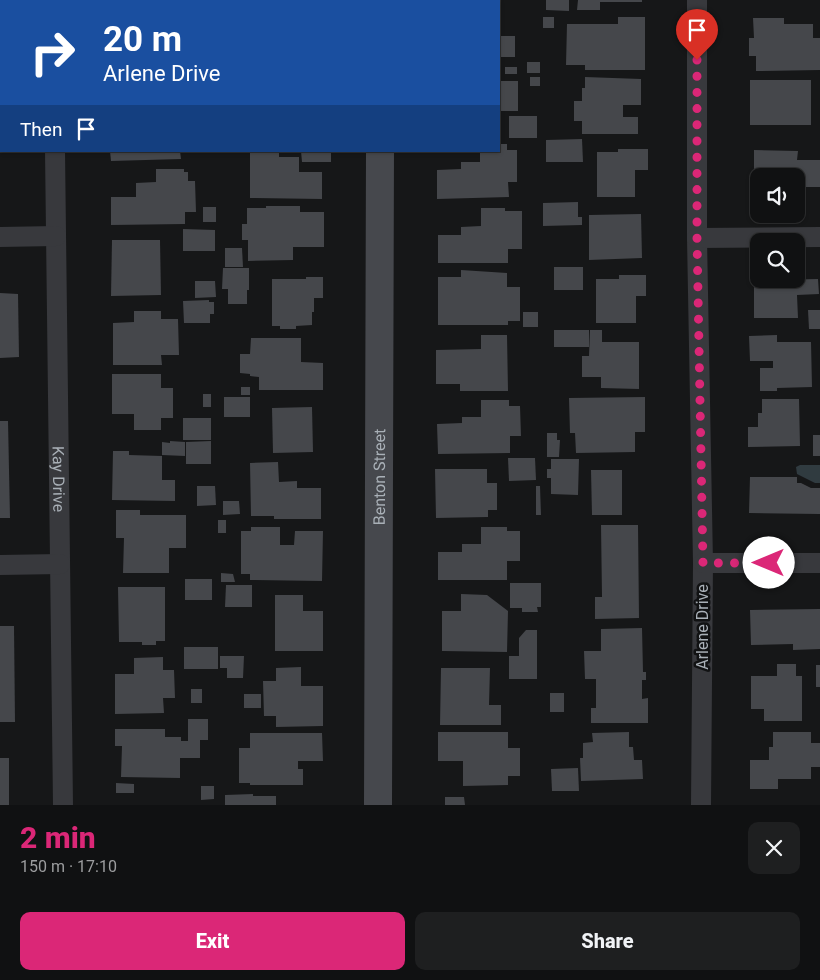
<!DOCTYPE html>
<html lang="en">
<head>
<meta charset="utf-8">
<style>
	:root { --surface:#101112; --page:#1e1f20; --text:#f1f3f6; --muted:#9c9d9f; --line:#303132; --accent:#db2777 }
	body { margin:0; font-family:Roboto,sans-serif; background:var(--page); color:var(--text); height:100vh; display:flex; flex-direction:column; font-size:19px; white-space:nowrap }
	* { box-sizing:border-box; margin:0 }
	p { font-size:16px; color:var(--muted) }
	.icon { flex:none; width:28px; height:28px; fill:none; stroke:currentColor; stroke-width:2; stroke-linecap:round; stroke-linejoin:round }
	.map { position:relative; height:805px; overflow:hidden }
	.side { display:flex; flex-direction:column; background:var(--surface); flex:1 }
	.side>* { flex:none }
	.banner { position:absolute; left:0px; top:0px; width:500px; height:152px; box-shadow:0 1px 4px #0004,0 0 0 1px var(--line); background:#1a4fa0; color:#fff; overflow:hidden }
	.buttons { position:absolute; left:750px; top:168px; display:grid; gap:10px }
	.buttons a { display:grid; place-items:center; width:55px; height:55px; border-radius:10px; background:var(--surface); box-shadow:0 1px 4px #0004,0 0 0 1px var(--line); font-size:25px }
	.pin { position:absolute; display:grid; place-items:center; width:42px; height:42px; color:#fff; margin:-51px -21px; border-radius:50% 50% 50% 0; rotate:-45deg; box-shadow:0 0 5px #0007 }
	.pin .icon { rotate:45deg }
	.me { position:absolute; width:55px; margin:-28px; rotate:270deg; stroke-linejoin:round; filter:drop-shadow(0 0 4px #0008) }
	.turn { display:flex; align-items:center; gap:18px; height:105px; padding:0 20px; font-size:22px }
	.turn .icon { width:65px; height:65px; stroke-width:2.5 }
	.turn b { display:block; font-size:35px; line-height:42px }
	.then { display:flex; align-items:center; height:48px; padding:0 20px; background:#0003; gap:10px; font-size:19px }
	.round { display:grid; place-items:center; flex:none; width:52px; height:52px; border-radius:10px; background:var(--page) }
	.head { display:flex; align-items:center; justify-content:space-between; height:85px; padding:0 20px }
	h1 { font-size:30px; font-weight:800; line-height:38px; color:var(--accent) }
	.cta { display:flex; gap:10px; margin-top:auto; padding:10px 20px }
	.cta a { flex:1; height:58px; border-radius:10px; background:var(--accent); color:#fff; font-size:20px; font-weight:800; line-height:58px; text-align:center }
	.cta a+a { background:var(--page); color:var(--text) }
	.map>svg:first-child { display:block }
</style>
</head>
<body>
<div class="map">
<svg width="820" height="805" viewBox="0 0 820 805">
	<rect width="100%" height="100%" fill="#161718"/>
	<polygon fill="#303b40" points="800,465 820,465 820,483 815,483 797,474 796,467"/>
	<g fill="#45474b">
		<polygon points="546,0 569,0 569,11 546,10"/>
		<polygon points="578,0 642,0 642,2 600,2 600,10 577,10"/>
		<rect x="543" y="17" width="11" height="11"/>
		<polygon points="618,17 645,17 645,70 585,70 585,65 566,65 567,24 618,24"/>
		<polygon points="753,18 784,18 784,24 813,24 813,38 820,38 820,70 756,71 756,56 749,56 749,38 754,38"/>
		<rect x="499" y="36" width="16" height="21"/>
		<rect x="527" y="62" width="13" height="11"/>
		<rect x="505" y="67" width="12" height="7"/>
		<rect x="530" y="77" width="10" height="9"/>
		<polygon points="585,77 641,79 641,105 623,105 623,117 638,117 638,134 582,134 582,121 574,121 574,101 582,101 582,88 585,88"/>
		<rect x="750" y="80" width="61" height="45"/>
		<rect x="499" y="81" width="19" height="30"/>
		<rect x="509" y="116" width="28" height="22"/>
		<polygon points="582,139 583,162 546,162 546,140"/>
		<polygon points="499,144 507,144 507,150 517,150 517,182 508,182 509,197 437,199 437,170 461,169 461,162 480,162 480,151 499,151"/>
		<polygon points="618,149 648,149 648,170 635,170 635,197 597,197 597,152 618,152"/>
		<polygon points="754,150 798,151 797,160 820,160 820,187 796,187 796,176 759,176 759,186 754,186"/>
		<polygon points="110,151 180,151 181,159 111,161"/>
		<polygon points="250,151 279,151 279,157 299,157 299,172 322,172 322,199 250,198"/>
		<polygon points="301,151 331,151 331,162 302,162"/>
		<polygon points="156,169 184,169 184,172 188,172 188,181 195,181 196,212 185,212 185,224 111,225 111,197 136,197 136,183 156,182"/>
		<polygon points="578,202 578,217 582,217 582,225 543,226 543,203"/>
		<polygon points="266,206 300,206 300,212 324,212 324,247 293,247 293,260 248,261 248,240 242,240 242,224 247,224 247,208 266,208"/>
		<rect x="203" y="207" width="13" height="15"/>
		<polygon points="481,208 505,208 505,211 522,211 522,249 508,249 508,263 438,263 438,235 461,235 461,227 481,226"/>
		<polygon points="641,214 642,258 589,260 589,215"/>
		<polygon points="183,229 215,230 215,251 183,251"/>
		<polygon points="112,240 160,240 161,295 111,296"/>
		<polygon points="225,248 242,248 243,267 225,267"/>
		<rect x="554" y="267" width="29" height="23"/>
		<polygon points="223,268 249,268 249,290 247,290 247,304 228,304 228,289 222,289"/>
		<polygon points="461,270 507,273 507,287 520,287 520,321 508,321 508,325 438,325 438,277 461,277"/>
		<polygon points="619,275 646,275 646,296 636,296 636,323 596,323 596,279 619,279"/>
		<polygon points="306,277 323,277 323,298 314,298 314,312 312,312 312,325 296,326 296,329 280,329 280,326 272,326 272,279 306,279"/>
		<polygon points="754,278 774,280 818,279 819,294 797,295 798,318 754,318"/>
		<polygon points="195,281 215,281 216,297 195,298"/>
		<polygon points="0,293 18,294 19,357 0,358"/>
		<polygon points="209,300 209,302 214,302 214,314 210,314 210,323 184,323 183,301"/>
		<polygon points="808,310 820,310 820,329 809,329"/>
		<polygon points="134,311 161,311 161,319 178,319 179,355 161,355 162,365 113,365 113,323 134,322"/>
		<rect x="523" y="312" width="15" height="15"/>
		<rect x="554" y="330" width="35" height="17"/>
		<polygon points="590,330 602,330 602,342 639,342 639,389 601,388 601,377 582,377 582,356 589,356"/>
		<polygon points="481,335 507,335 508,391 460,391 460,384 436,384 436,350 481,349"/>
		<polygon points="777,335 777,342 811,342 812,387 777,388 777,391 760,391 760,368 773,368 773,361 750,361 749,336"/>
		<polygon points="251,338 301,338 301,362 323,363 323,390 259,390 259,377 250,376 250,374 240,373 240,354 250,354"/>
		<polygon points="112,374 161,374 161,388 173,388 173,418 161,418 161,430 134,430 134,414 112,414"/>
		<rect x="241" y="387" width="9" height="8"/>
		<rect x="203" y="394" width="8" height="13"/>
		<rect x="224" y="397" width="26" height="20"/>
		<polygon points="645,397 645,432 635,432 635,452 576,453 575,433 570,433 569,398"/>
		<polygon points="762,399 799,399 800,446 748,447 748,427 758,427 758,413 762,413"/>
		<polygon points="481,400 509,400 509,406 520,406 521,436 510,436 510,453 438,454 437,424 462,423 462,417 481,417"/>
		<polygon points="312,407 313,452 273,453 272,408"/>
		<rect x="183" y="418" width="28" height="22"/>
		<polygon points="0,421 8,421 10,518 0,518"/>
		<polygon points="547,433 557,433 557,440 560,440 559,457 547,457"/>
		<rect x="813" y="435" width="7" height="21"/>
		<polygon points="170,441 185,442 185,456 162,455 162,442 170,443"/>
		<polygon points="211,441 211,464 186,464 186,442"/>
		<polygon points="113,451 129,451 129,455 162,456 162,480 175,480 175,501 112,500"/>
		<polygon points="508,458 535,458 536,480 509,481"/>
		<polygon points="551,459 579,459 578,495 551,494 551,478 547,478 547,469 551,469"/>
		<polygon points="278,462 279,482 297,481 297,488 321,488 321,519 274,519 274,516 251,516 250,463"/>
		<polygon points="435,469 487,469 487,483 497,483 497,510 488,510 488,517 436,518"/>
		<polygon points="591,470 622,470 622,515 592,515"/>
		<polygon points="750,477 797,477 797,483 801,483 811,488 820,488 820,514 749,513"/>
		<polygon points="197,486 215,486 216,505 197,506"/>
		<polygon points="536,486 540,486 541,515 536,515"/>
		<polygon points="223,501 239,501 240,514 223,515"/>
		<polygon points="116,510 140,510 140,515 186,515 186,548 169,548 169,573 123,573 124,538 116,538"/>
		<rect x="218" y="520" width="8" height="13"/>
		<polygon points="601,525 638,525 639,618 595,619 595,597 602,597"/>
		<polygon points="251,527 280,527 280,545 294,545 295,531 323,531 322,581 250,580 250,574 241,574 241,531 251,531"/>
		<polygon points="481,527 507,527 507,531 520,531 520,561 507,561 507,580 438,580 438,552 462,552 462,544 481,544"/>
		<polygon points="221,573 233,574 235,582 221,582"/>
		<rect x="185" y="579" width="27" height="21"/>
		<polygon points="510,583 541,583 541,607 537,607 538,612 522,612 522,608 510,608"/>
		<polygon points="226,585 252,585 252,607 225,607"/>
		<polygon points="118,587 165,587 165,641 156,641 156,645 142,645 142,642 119,642"/>
		<polygon points="461,594 487,595 508,611 507,652 442,651 442,611 461,611"/>
		<polygon points="275,595 303,595 303,611 323,611 323,651 275,651"/>
		<polygon points="820,609 820,649 793,650 793,644 751,645 750,610"/>
		<polygon points="0,626 14,626 15,722 0,722"/>
		<polygon points="642,628 643,672 646,672 646,680 642,680 642,699 648,698 648,723 591,723 591,708 596,708 596,679 585,679 584,651 601,651 601,629"/>
		<polygon points="526,630 537,630 537,679 509,679 509,656 519,656 519,638"/>
		<rect x="184" y="647" width="34" height="22"/>
		<polygon points="220,656 244,656 243,678 227,678 227,668 220,668"/>
		<polygon points="163,657 163,670 174,670 175,698 163,698 164,713 115,714 115,674 134,674 134,658"/>
		<polygon points="777,664 796,664 796,676 802,676 802,721 764,721 764,709 751,709 751,676 777,676"/>
		<rect x="816" y="665" width="4" height="22"/>
		<polygon points="301,667 301,686 323,686 323,726 276,727 276,716 264,716 263,681 276,681 276,668"/>
		<polygon points="441,668 490,668 489,705 501,705 501,725 440,725"/>
		<rect x="191" y="689" width="11" height="14"/>
		<rect x="550" y="693" width="14" height="19"/>
		<rect x="244" y="694" width="17" height="14"/>
		<polygon points="188,719 208,719 208,740 200,740 200,758 180,758 180,778 121,777 122,746 115,746 115,729 165,729 165,737 181,737 181,741 188,741"/>
		<polygon points="438,732 508,732 508,748 520,748 520,776 508,776 508,785 463,786 463,761 438,761"/>
		<polygon points="629,732 629,747 633,747 634,760 642,760 643,779 581,781 580,758 583,758 583,743 593,742 592,733"/>
		<polygon points="773,732 811,732 811,743 820,743 820,767 811,767 811,779 778,779 778,789 750,789 750,760 769,760 769,747 773,747"/>
		<polygon points="250,733 322,733 323,761 298,761 298,769 303,769 303,785 250,785 250,783 239,783 239,748 250,748"/>
		<rect x="0" y="758" width="9" height="47"/>
		<polygon points="578,768 579,791 552,791 551,769"/>
		<polygon points="116,783 134,784 134,793 116,793"/>
		<polygon points="201,786 214,786 214,799 201,800"/>
		<polygon points="253,794 253,796 276,796 276,805 225,805 225,795"/>
		<polygon points="445,797 464,797 465,805 445,805"/>
	</g>
	<g fill="none" stroke-linecap="round" stroke-linejoin="round">
		<g stroke="#38393d" stroke-width="20">
			<polyline points="53,0 53,1"/>
			<polyline points="697,0 697,238 703,563 701,805"/>
			<path id="s1" d="M 55,151 L 63,805"/>
			<polyline points="0,237 56,236"/>
			<polyline points="697,238 820,237"/>
			<polyline points="703,563 820,563"/>
			<polyline points="0,565 60,564"/>
		</g>
		<g stroke="#46484d" stroke-width="28">
			<polyline points="381,1 381,0"/>
			<path id="s2" d="M 378,805 L 380,151"/>
		</g>
	</g>
	<g fill="none" stroke-linecap="round" stroke-linejoin="round">
		<polyline stroke="#db2777" stroke-width="9" stroke-dasharray="0 16.2" points="697,60 697,238 703,563 769,563"/>
	</g>
	<g text-anchor="middle" dominant-baseline="central" stroke-width="5" stroke-linejoin="round" paint-order="stroke">
		<g font-size="16" fill="#a9b0b7" stroke="#111213">
			<text stroke="none"><textPath href="#s1" startOffset="328">Kay Drive</textPath></text>
			<text stroke="none"><textPath href="#s2" startOffset="328">Benton Street</textPath></text>
			<text transform="translate(702 627) rotate(-90)">Arlene Drive</text>
		</g>
	</g>
</svg>
<div class="buttons">
<a><svg class="icon" aria-label="sound" viewBox="0 0 24 24"><path d="M4 9h4l5-4v14l-5-4H4zM17 9q2 3 0 6"/></svg></a>
<a><svg class="icon" aria-label="search" viewBox="0 0 24 24"><circle cx="10" cy="10" r="6"/><path d="M15 15l6 6"/></svg></a>
</div>
<div class="pin" style="left:697px;top:60px;background:#d93025"><svg class="icon" aria-label="arrive" viewBox="0 0 24 24"><path d="M6 21V4h12l-3 4 3 4H6"/></svg></div>
<svg class="me" style="left:769px;top:563px" viewBox="-20 -20 40 40"><circle r="19" fill="#fff"/><path d="M0-13L10 11 0 6-10 11z" fill="#db2777"/></svg>
<div class="banner">
<div class="turn"><svg class="icon" aria-label="right" viewBox="0 0 24 24"><path d="M7 20v-9h11M14 6l5 5-5 5"/></svg><div><b>20 m</b>Arlene Drive</div></div>
<div class="then">Then<svg class="icon" aria-label="arrive" viewBox="0 0 24 24"><path d="M6 21V4h12l-3 4 3 4H6"/></svg></div>
</div>
</div>
<section class="side">
<div class="head"><div><h1>2 min</h1><p>150 m · 17:10</p></div><a class="round"><svg class="icon" aria-label="close" viewBox="0 0 24 24"><path d="M6 6l12 12M18 6L6 18"/></svg></a></div>
<div class="cta"><a>Exit</a><a>Share</a></div>
</section>
</body>
</html>
